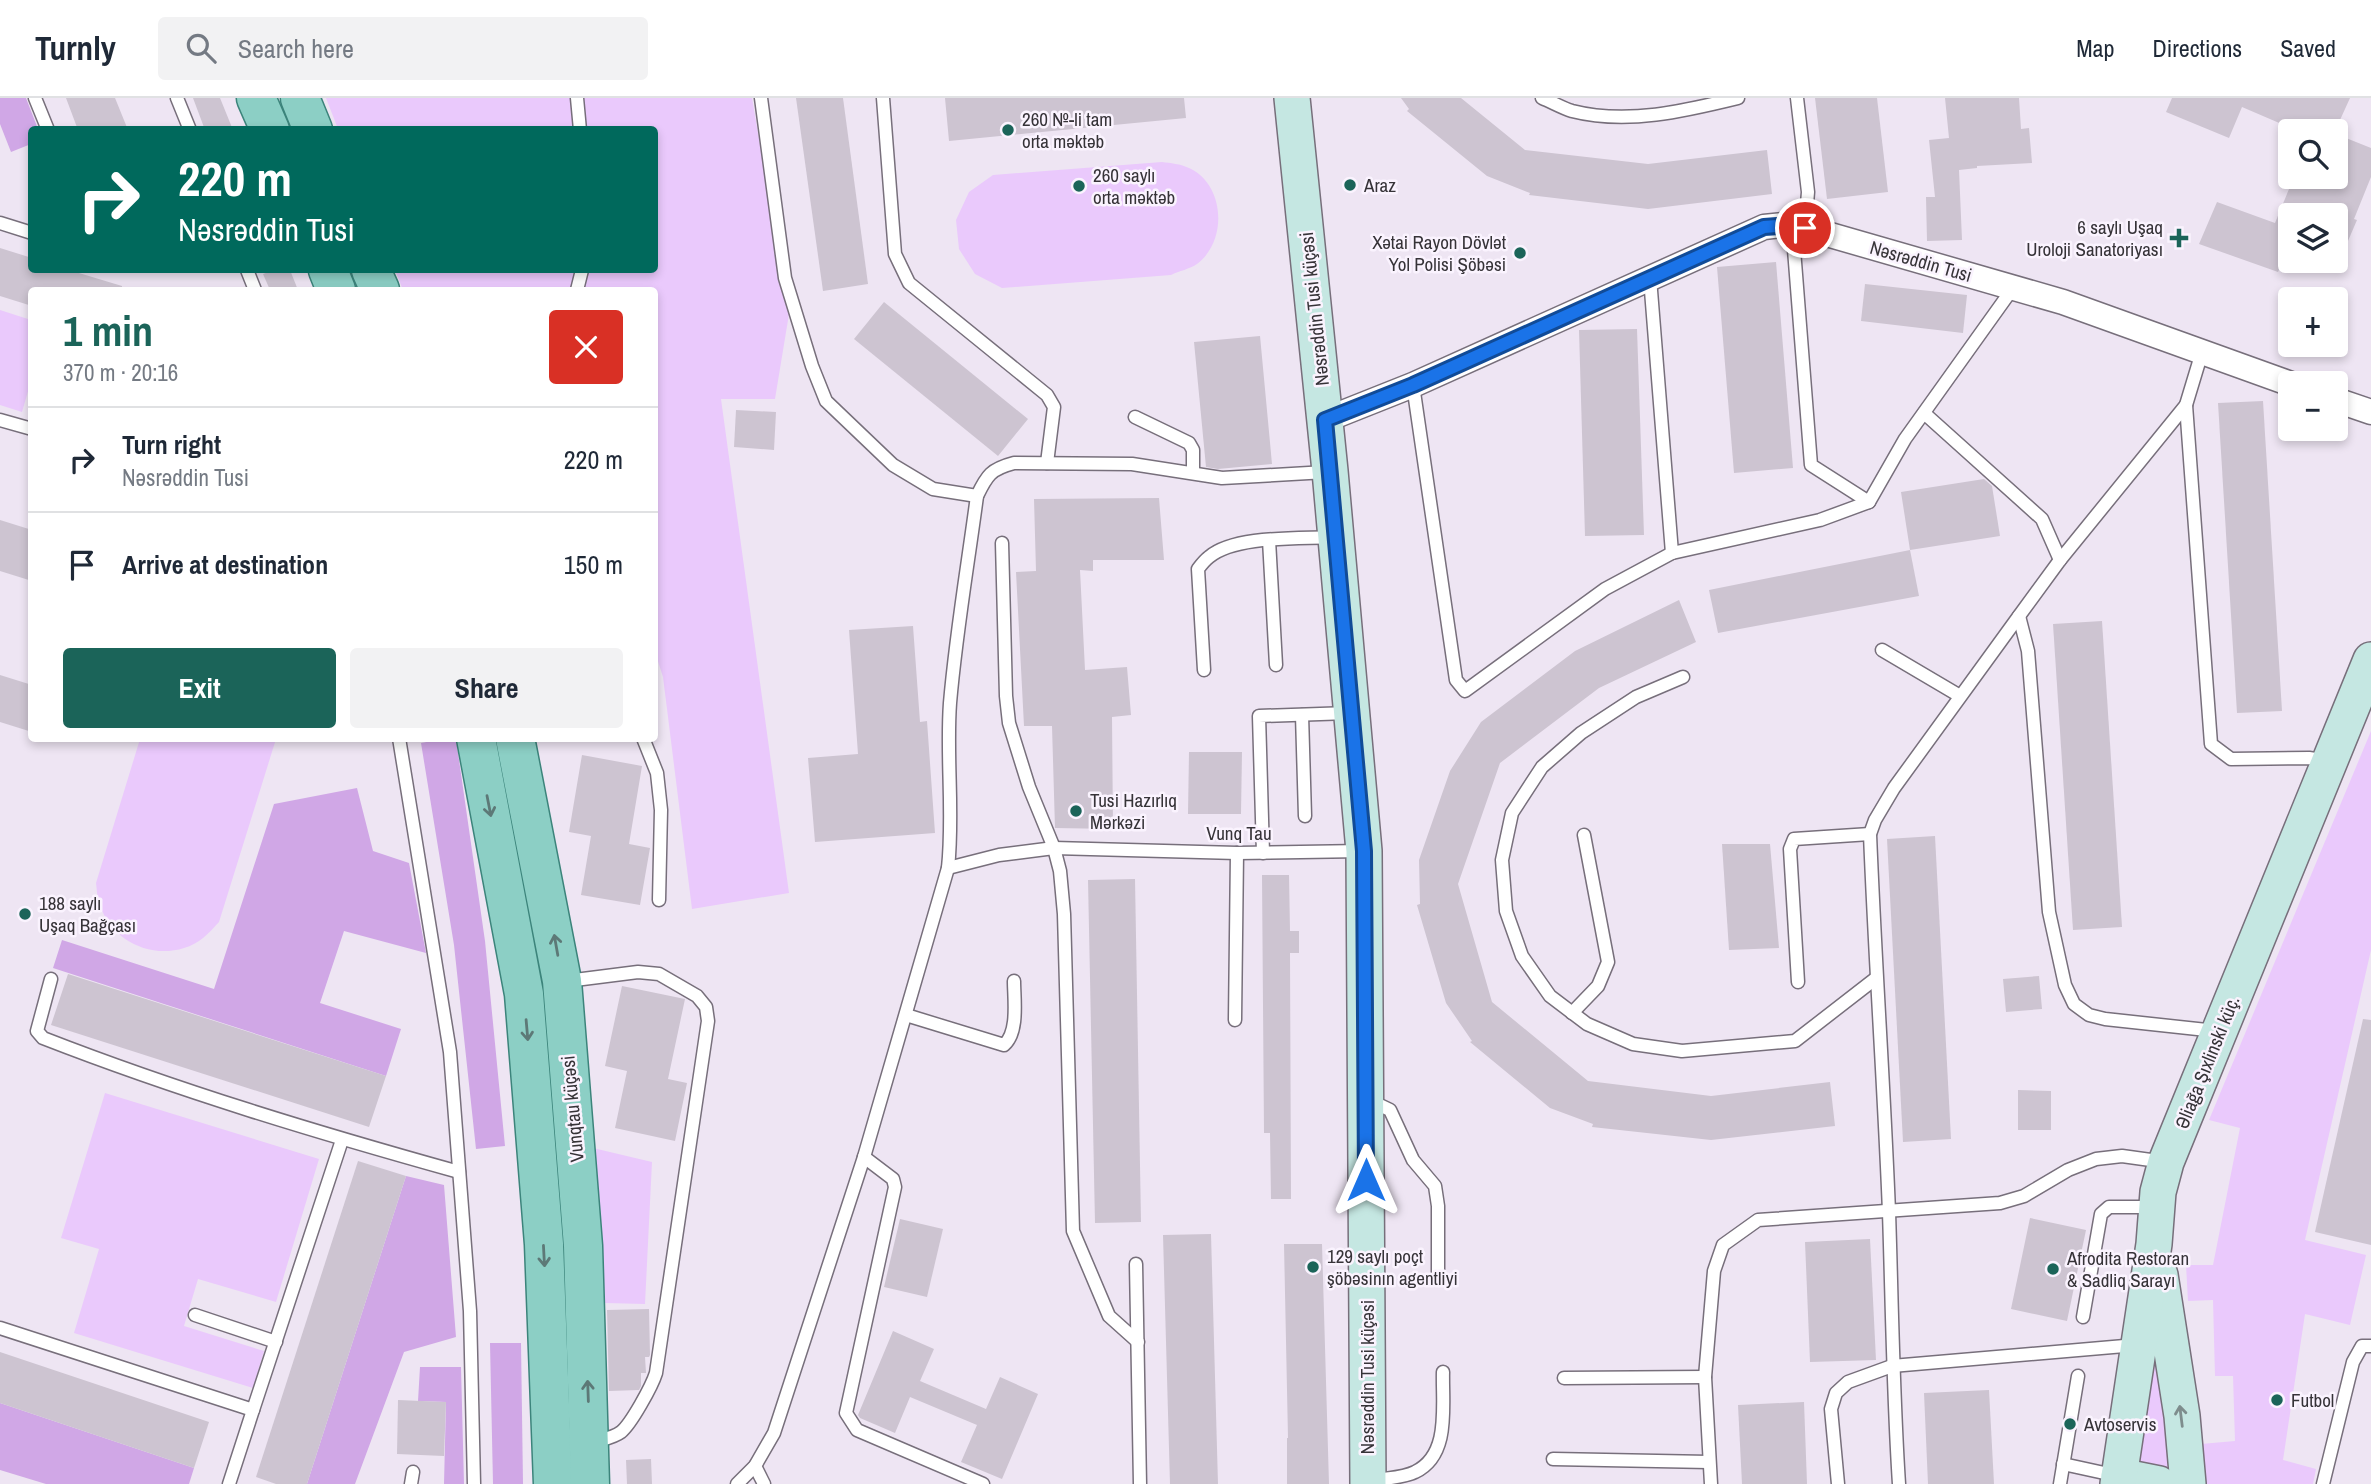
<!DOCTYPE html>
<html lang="en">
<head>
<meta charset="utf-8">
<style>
	:root { --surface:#fff; --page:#f2f2f3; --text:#1f2937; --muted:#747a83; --line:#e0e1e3; --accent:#1b6459 }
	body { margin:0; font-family:"Archivo Narrow",sans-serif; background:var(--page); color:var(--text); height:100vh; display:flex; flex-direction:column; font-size:26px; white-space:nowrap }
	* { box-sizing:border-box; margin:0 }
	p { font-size:23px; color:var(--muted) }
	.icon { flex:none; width:38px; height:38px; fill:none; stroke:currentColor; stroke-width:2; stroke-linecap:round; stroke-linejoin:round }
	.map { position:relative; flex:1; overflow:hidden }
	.sheet { position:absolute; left:28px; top:189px; width:630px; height:455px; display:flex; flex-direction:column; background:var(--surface); border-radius:7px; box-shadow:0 4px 10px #0003 }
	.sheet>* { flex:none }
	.banner { position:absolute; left:28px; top:28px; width:630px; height:147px; border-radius:7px; box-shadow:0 4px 10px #0003; background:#00695c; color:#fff; overflow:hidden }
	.buttons { position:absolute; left:2278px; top:21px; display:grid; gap:14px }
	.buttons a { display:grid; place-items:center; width:70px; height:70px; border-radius:7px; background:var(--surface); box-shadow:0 4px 10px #0003; font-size:35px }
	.pin { position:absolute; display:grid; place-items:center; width:60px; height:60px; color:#fff; margin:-30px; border:4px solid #fff; border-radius:50%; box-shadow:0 2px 7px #0007 }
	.me { position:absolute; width:77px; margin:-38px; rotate:0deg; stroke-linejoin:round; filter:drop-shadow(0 0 5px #0008) }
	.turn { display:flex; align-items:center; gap:24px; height:147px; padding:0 35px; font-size:32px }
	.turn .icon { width:91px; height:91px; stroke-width:2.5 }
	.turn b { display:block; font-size:49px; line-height:60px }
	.round { display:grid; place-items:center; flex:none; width:74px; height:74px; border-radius:7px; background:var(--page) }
	.summary { display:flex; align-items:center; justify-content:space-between; height:119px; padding:0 35px }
	h1 { font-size:42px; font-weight:700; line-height:52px; color:var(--accent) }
	.button { display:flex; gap:14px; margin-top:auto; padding:14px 35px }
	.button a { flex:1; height:80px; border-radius:7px; background:var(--accent); color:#fff; font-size:28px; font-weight:700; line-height:80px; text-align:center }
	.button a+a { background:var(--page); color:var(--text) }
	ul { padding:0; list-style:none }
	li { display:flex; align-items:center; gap:21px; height:105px; padding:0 35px; border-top:2px solid var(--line) }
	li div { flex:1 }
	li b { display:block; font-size:26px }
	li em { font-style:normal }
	header { display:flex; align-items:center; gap:42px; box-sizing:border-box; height:98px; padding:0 35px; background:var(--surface); border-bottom:2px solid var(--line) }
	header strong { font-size:33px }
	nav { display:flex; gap:38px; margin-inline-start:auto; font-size:24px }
	.search { width:490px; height:63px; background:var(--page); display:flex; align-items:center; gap:18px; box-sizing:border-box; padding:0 24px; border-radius:7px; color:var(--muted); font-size:26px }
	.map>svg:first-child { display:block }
</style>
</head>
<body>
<header>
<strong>Turnly</strong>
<div class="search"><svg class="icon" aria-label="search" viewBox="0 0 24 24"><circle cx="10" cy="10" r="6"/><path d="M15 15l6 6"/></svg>Search here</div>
<nav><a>Map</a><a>Directions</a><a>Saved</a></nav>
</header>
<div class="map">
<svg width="2371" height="1386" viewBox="0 0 2371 1386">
	<rect width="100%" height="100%" fill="#eee5f3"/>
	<g fill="#eac9fc">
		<polygon points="326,0 752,0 789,216 775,301 721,301 789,795 692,811 663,579 655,554 654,192 403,192 395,172 654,172 654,32 338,31"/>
		<path d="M 1162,64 C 1170,65 1181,66 1189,70 C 1225,86 1228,143 1197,166 C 1190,171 1179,173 1171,177 L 1002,190 L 975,176 L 959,151 L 956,122 L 969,94 L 993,77 Z"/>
		<polygon points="0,212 31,222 31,283 22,314 0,307"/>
		<polygon points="2371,633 2371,852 2305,1142 2366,1157 2350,1227 2305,1216 2283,1362 2316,1371 2313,1386 2205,1386 2201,1346 2235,1343 2233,1278 2215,1278 2213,1202 2188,1203 2186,1167 2213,1167 2240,1030 2209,1022"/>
		<path d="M 140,641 L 276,641 L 219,824 C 209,835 199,846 184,850 C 150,861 111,842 100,807 C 97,801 97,792 96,785 Z"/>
		<polygon points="105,995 319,1061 276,1204 198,1181 184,1228 264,1253 253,1290 74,1235 99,1151 61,1140"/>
		<polygon points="593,1050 652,1064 645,1206 605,1205"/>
		<polygon points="2155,1224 2179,1379 2134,1362"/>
	</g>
	<g fill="#d0a7e6">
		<polygon points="0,0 26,0 38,31 32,32 31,46 11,54 0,26"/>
		<polygon points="443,641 456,641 485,843 505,1048 476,1051 454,847 421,645"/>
		<polygon points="357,690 373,753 409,765 426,855 344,833 320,905 401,931 386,978 53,870 62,842 214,891 274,706"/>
		<polygon points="406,1078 444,1087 456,1239 404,1254 355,1386 307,1386"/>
		<polygon points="490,1245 521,1245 523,1386 493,1386"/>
		<polygon points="420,1269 461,1269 464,1386 444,1386 446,1304 418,1303"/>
		<polygon points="0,1305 194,1370 189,1386 46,1386 0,1372"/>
	</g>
	<g fill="#cdc4d1">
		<polygon points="66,0 115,0 128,32 78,32"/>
		<polygon points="193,0 220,0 233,32 205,32"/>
		<polygon points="796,0 843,0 868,186 823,193"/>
		<polygon points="945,0 1184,0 1186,20 949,43"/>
		<polygon points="1401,0 1461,0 1525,52 1648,66 1767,52 1772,96 1648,111 1529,97 1530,95 1487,78 1407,13 1409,11"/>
		<polygon points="1815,0 1877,0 1888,94 1827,101"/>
		<polygon points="1945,0 2019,0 2021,31 2029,30 2032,65 1977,68 1977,70 1959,72 1962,142 1927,143 1926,99 1935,99 1929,42 1949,40"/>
		<polygon points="2172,0 2350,0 2335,33 2298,33 2242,9 2229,40 2166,14"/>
		<polygon points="2336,36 2371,50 2371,79 2354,121 2357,122 2336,171 2336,117 2291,117 2291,144 2278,174 2199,146 2217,104 2275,125 2294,79 2336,79"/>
		<polygon points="0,150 32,160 32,172 69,172 122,188 122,192 32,192 32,208 0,198"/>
		<polygon points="1776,164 1793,370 1734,375 1717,169"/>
		<polygon points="274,172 290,172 298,192 270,192 263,176"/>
		<polygon points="1865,186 1967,197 1963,235 1861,223"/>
		<polygon points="884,204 1028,321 998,358 854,241"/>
		<polygon points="1637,231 1644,437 1585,438 1579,232"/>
		<polygon points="1260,238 1272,366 1218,371 1206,369 1194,244"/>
		<polygon points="2263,303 2282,613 2237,615 2218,305"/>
		<polygon points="736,312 776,314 774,352 734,349"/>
		<polygon points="1984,381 1992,388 2000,438 1910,452 1901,394"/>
		<polygon points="1159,400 1164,462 1093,462 1093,473 1080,472 1085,572 1127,569 1131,617 1112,619 1113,731 1055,730 1052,628 1024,628 1016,474 1036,473 1034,401"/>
		<polygon points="0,422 32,432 32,483 0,473"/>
		<polygon points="1910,452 1919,498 1718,535 1709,492"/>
		<polygon points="1679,502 1696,544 1599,590 1500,665 1458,786 1492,904 1588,983 1711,998 1830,984 1835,1028 1711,1042 1592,1029 1593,1026 1550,1010 1470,944 1472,943 1446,905 1417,807 1420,806 1419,762 1450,673 1481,624 1575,553"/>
		<polygon points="2102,523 2122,829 2073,832 2053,526"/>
		<polygon points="913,528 920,624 927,623 935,735 815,744 808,660 858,656 849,532"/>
		<polygon points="0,577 32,587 32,634 0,624"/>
		<polygon points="1189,654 1242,654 1241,716 1188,716"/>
		<polygon points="582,657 642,668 629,746 650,750 640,807 581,797 591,738 569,734"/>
		<polygon points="1935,738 1951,1041 1903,1044 1887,741"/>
		<polygon points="1722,746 1770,746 1779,850 1729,852"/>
		<polygon points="1262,777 1289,777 1290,833 1299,833 1299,855 1290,855 1291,1101 1271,1101 1270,1035 1264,1035"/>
		<polygon points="1135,781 1141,1124 1095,1125 1088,782"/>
		<polygon points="68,876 386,978 369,1029 51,927"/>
		<polygon points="2039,878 2042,911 2006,914 2003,881"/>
		<polygon points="622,888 685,901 668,981 687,985 675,1043 615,1030 627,973 605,968"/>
		<polygon points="2363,921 2371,922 2371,1147 2315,1134"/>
		<polygon points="2018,992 2051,993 2051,1032 2018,1032"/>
		<polygon points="358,1063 406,1078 307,1386 276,1386 256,1379"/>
		<polygon points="2030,1120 2086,1132 2067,1223 2011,1211"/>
		<polygon points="900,1121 943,1131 927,1199 884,1189"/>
		<polygon points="1211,1136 1218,1386 1170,1386 1163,1137"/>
		<polygon points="1870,1141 1876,1262 1810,1264 1805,1144"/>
		<polygon points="1284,1146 1322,1146 1329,1386 1287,1386 1287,1340 1288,1340"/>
		<polygon points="649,1211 650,1257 649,1259 645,1259 646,1275 641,1275 641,1288 639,1292 609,1293 607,1212"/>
		<polygon points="893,1233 934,1251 920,1283 986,1311 1000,1279 1038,1296 1002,1381 961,1364 977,1327 910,1299 895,1335 860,1320 858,1317"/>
		<polygon points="0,1254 209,1324 194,1370 0,1305"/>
		<polygon points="1989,1292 1994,1386 1928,1386 1924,1295"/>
		<polygon points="398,1302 446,1304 444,1358 397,1356"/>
		<polygon points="1804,1304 1807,1386 1742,1386 1738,1307"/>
		<polygon points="651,1361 652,1386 627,1386 626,1362"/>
	</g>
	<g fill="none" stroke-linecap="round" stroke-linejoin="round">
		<g stroke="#776f7b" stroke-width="15">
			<g id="service">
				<polyline points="35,0 48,32"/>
				<polyline points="177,0 190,32"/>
				<polyline points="577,0 580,32"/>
				<polyline points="761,0 785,180 812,268 826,303 893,367 933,391 977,398"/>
				<polyline points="883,0 895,156 909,185 1047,297 1054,309 1047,365"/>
				<path d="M 1542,0 C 1552,4 1562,10 1572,13 C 1627,27 1685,13 1738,0"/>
				<polyline points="1797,0 1808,94 1805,130"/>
				<polyline points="0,125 32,135"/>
				<polyline points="1792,126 1811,367 1869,404"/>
				<polyline points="247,172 255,192"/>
				<polyline points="1650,180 1672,455"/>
				<polyline points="577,192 582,172"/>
				<polyline points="1413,287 1456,582 1465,593 1605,491 1672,455 1820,422 1869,404 1905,341 2013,190"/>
				<polyline points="2186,307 2211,646 2231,661 2309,660 2328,663"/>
				<polyline points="1924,315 2042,421 2060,462"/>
				<polyline points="1135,319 1189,345 1193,352 1193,375"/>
				<polyline points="0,322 32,331"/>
				<polyline points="1269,442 1276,567"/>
				<polyline points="1002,445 1006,598 1009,625 1029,689 1054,750 1060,773 1064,816 1073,1133 1109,1218 1138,1244"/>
				<polyline points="2019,518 2028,553 2049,814 2065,887 2074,906 2089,917 2105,921 2216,933"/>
				<polyline points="1882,552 1960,598"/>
				<path d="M 1204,572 L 1198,471 C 1201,467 1205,462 1209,459 C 1235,437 1300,441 1333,439"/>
				<polyline points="1683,579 1636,599 1581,635 1542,669 1512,715 1502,762 1506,813 1522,858 1550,898 1587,926 1633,946 1682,953 1795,943 1875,881"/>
				<polyline points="1302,617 1305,718"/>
				<polyline points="399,640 450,954 470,1213 474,1386"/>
				<polyline points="643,640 657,675 661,712 659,802"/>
				<polyline points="1263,755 1259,618 1349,615"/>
				<polyline points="948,770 999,757 1054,750 1237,755 1362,753"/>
				<path d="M 51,881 L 37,933 L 43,940 C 179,993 319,1035 459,1074"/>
				<path d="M 567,883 L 638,874 L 659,876 L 697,898 L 706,909 L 708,923 L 656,1275 C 652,1288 631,1326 621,1334 C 613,1340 603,1341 594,1344"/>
				<polyline points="1798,884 1790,751 1794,741 1870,736"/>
				<polyline points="1572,915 1598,888 1608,864 1584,737"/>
				<path d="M 906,917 L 1004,947 C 1019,934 1014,901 1014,883"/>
				<polyline points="1235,922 1237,755"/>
				<polyline points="1369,1002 1390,1012 1413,1062 1435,1088 1438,1108 1438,1179"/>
				<polyline points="864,1059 893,1081 895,1089 846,1315 857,1332 983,1386"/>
				<polyline points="1136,1166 1140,1386"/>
				<polyline points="195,1217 276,1244"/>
				<polyline points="2083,1219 2101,1116 2109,1109 2156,1109"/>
				<polyline points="0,1230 253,1312 229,1386"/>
				<polyline points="1564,1280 1705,1279"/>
				<polyline points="253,1312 342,1042"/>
				<polyline points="1553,1361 1709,1364"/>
				<polyline points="2063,1366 2118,1378"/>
				<polyline points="755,1368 764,1386"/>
				<path d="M 1372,1383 C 1385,1380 1403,1380 1415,1374 C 1451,1357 1442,1307 1443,1274"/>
				<polyline points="411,1386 413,1374"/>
				<path d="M 737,1386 L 755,1368 L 774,1335 L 864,1059 L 948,770 C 954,715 946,660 950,605 C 956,535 968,466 977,398 C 987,377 991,371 1014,365 L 1132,366 L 1222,380 L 1326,374"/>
				<polyline points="1711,1386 1705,1279 1714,1173 1723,1147 1758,1122 2000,1105 2024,1098 2068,1072 2096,1061 2122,1058 2165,1064"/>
				<polyline points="1838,1386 1831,1311 1836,1295 1848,1284 1892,1268 2136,1247"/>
				<path d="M 1899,1386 C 1893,1295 1892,1205 1889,1114 C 1884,988 1875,862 1870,736 L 1875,722 L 1894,690 L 2019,518 L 2060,462 L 2186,307 L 2202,254"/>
				<polyline points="2060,1386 2078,1278"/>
				<polyline points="2323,1386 2353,1264 2362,1248 2371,1248"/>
			</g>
		</g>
		<g stroke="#776f7b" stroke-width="27">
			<g id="minor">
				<polyline points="2336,302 2371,314"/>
				<polyline points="1325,322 1413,287 1764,129 1792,126 2063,204 2291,286"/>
			</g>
		</g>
		<g stroke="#776f7b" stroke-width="38">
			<g id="secondary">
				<polyline points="1292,0 1330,373 1364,753 1368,1386"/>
				<polyline points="2160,1177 2182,1318 2188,1386"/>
				<polyline points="2119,1378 2159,1386"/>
				<polyline points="2118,1386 2154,1146 2158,1094 2166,1064 2371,562"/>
			</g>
		</g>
		<g stroke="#3c847b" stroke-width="41">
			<g id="primary">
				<polyline points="256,0 270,32"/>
				<polyline points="300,0 313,32"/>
				<polyline points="328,172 336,192"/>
				<polyline points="371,172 380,192"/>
				<polyline points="476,640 524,896 544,1146 553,1386"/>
				<polyline points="515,640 562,883 583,1148 590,1386"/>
			</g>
		</g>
		<use href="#service" stroke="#fff" stroke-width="12"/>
		<use href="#minor" stroke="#fff" stroke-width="24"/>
		<use href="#secondary" stroke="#c5e7e2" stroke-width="35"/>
		<use href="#primary" stroke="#8ccfc5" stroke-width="38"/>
	</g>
	<defs><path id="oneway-shaft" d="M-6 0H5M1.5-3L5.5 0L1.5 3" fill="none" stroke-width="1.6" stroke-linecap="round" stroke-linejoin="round" transform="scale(1.75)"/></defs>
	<g stroke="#5d7977">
		<use href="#oneway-shaft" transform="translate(489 708) rotate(79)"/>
		<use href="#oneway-shaft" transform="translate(556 847) rotate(-100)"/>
		<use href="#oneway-shaft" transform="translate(527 932) rotate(85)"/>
		<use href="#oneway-shaft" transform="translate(544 1158) rotate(87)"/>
		<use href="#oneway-shaft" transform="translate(588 1293) rotate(-92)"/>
	</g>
	<use stroke="#7e8d8d" href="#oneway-shaft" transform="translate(2181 1318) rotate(-97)"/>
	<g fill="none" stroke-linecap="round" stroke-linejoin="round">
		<g stroke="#114b97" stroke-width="18">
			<polyline id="route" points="1366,1082 1364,753 1325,322 1413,287 1764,129 1792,127 1805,130"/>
		</g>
		<use href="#route" stroke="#1a73e8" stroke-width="12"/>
	</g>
	<g fill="#1b6459" stroke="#faf3fe" stroke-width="2.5">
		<circle cx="1008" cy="32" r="7"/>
		<circle cx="1350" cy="87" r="7"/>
		<circle cx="1079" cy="88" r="7"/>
		<path d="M2175.5 129.5h7v7h7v7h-7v7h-7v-7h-7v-7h7z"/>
		<circle cx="1520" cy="155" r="7"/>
		<circle cx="1076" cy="713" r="7"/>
		<circle cx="25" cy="816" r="7"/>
		<circle cx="1313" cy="1169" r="7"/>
		<circle cx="2053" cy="1171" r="7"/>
		<circle cx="2277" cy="1302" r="7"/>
		<circle cx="2070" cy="1326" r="7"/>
	</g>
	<g text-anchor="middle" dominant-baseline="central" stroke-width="5" stroke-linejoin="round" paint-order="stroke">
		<g font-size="19" fill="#363338" stroke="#faf3fe" text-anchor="start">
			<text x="1022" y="21">260 №-li tam<tspan x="1022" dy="22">orta məktəb</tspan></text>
			<text x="1093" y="77">260 saylı<tspan x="1093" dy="22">orta məktəb</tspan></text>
			<text x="1364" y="87">Araz</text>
			<text x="2163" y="129" text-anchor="end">6 saylı Uşaq<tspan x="2163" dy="22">Uroloji Sanatoriyası</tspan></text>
			<text x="1506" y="144" text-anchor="end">Xətai Rayon Dövlət<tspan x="1506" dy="22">Yol Polisi Şöbəsi</tspan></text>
			<text x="1090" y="702">Tusi Hazırlıq<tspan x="1090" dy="22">Mərkəzi</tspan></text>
			<text x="39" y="805">188 saylı<tspan x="39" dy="22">Uşaq Bağçası</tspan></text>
			<text x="1327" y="1158">129 saylı poçt<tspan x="1327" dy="22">şöbəsinın agentliyi</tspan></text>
			<text x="2067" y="1160">Afrodita Restoran<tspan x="2067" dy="22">&amp; Sadliq Sarayı</tspan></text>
			<text x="2291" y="1302">Futbol</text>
			<text x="2084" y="1326">Avtoservis</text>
		</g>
		<g font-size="19" fill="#363338" stroke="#faf3fe">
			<text transform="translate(1921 163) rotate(16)">Nəsrəddin Tusi</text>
			<text transform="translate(1314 211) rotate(-96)">Nəsrəddin Tusi küçəsi</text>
			<text x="1239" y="735">Vunq Tau</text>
			<text transform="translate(2207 964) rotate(-68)">Əliağa Şıxlinski küç.</text>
			<text transform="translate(572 1011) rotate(-95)">Vunqtau küçəsi</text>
			<text transform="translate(1367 1279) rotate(-90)">Nəsrəddin Tusi küçəsi</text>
		</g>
	</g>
</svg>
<div class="buttons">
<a><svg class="icon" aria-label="search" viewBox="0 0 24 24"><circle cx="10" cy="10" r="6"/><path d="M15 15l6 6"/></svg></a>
<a><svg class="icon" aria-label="layers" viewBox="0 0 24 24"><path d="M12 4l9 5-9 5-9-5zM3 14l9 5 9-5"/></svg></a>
<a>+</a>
<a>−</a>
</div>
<div class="pin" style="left:1805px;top:130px;background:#d93025"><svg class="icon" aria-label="arrive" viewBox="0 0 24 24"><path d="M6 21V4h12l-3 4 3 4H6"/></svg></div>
<svg class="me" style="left:1366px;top:1082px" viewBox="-20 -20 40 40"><path d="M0-17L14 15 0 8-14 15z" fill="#1a73e8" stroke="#fff" stroke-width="4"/></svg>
<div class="banner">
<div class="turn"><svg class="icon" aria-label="right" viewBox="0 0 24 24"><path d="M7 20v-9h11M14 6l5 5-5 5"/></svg><div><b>220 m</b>Nəsrəddin Tusi</div></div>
</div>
<section class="sheet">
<div class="summary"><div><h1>1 min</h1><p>370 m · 20:16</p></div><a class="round" style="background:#d93025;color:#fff"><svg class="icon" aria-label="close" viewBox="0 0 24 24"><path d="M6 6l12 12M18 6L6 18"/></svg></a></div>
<ul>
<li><svg class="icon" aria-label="right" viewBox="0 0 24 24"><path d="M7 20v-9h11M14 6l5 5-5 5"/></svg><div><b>Turn right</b><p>Nəsrəddin Tusi</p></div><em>220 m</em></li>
<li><svg class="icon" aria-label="arrive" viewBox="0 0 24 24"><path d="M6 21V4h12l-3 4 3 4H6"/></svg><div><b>Arrive at destination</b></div><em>150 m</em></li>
</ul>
<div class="button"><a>Exit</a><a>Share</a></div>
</section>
</div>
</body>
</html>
